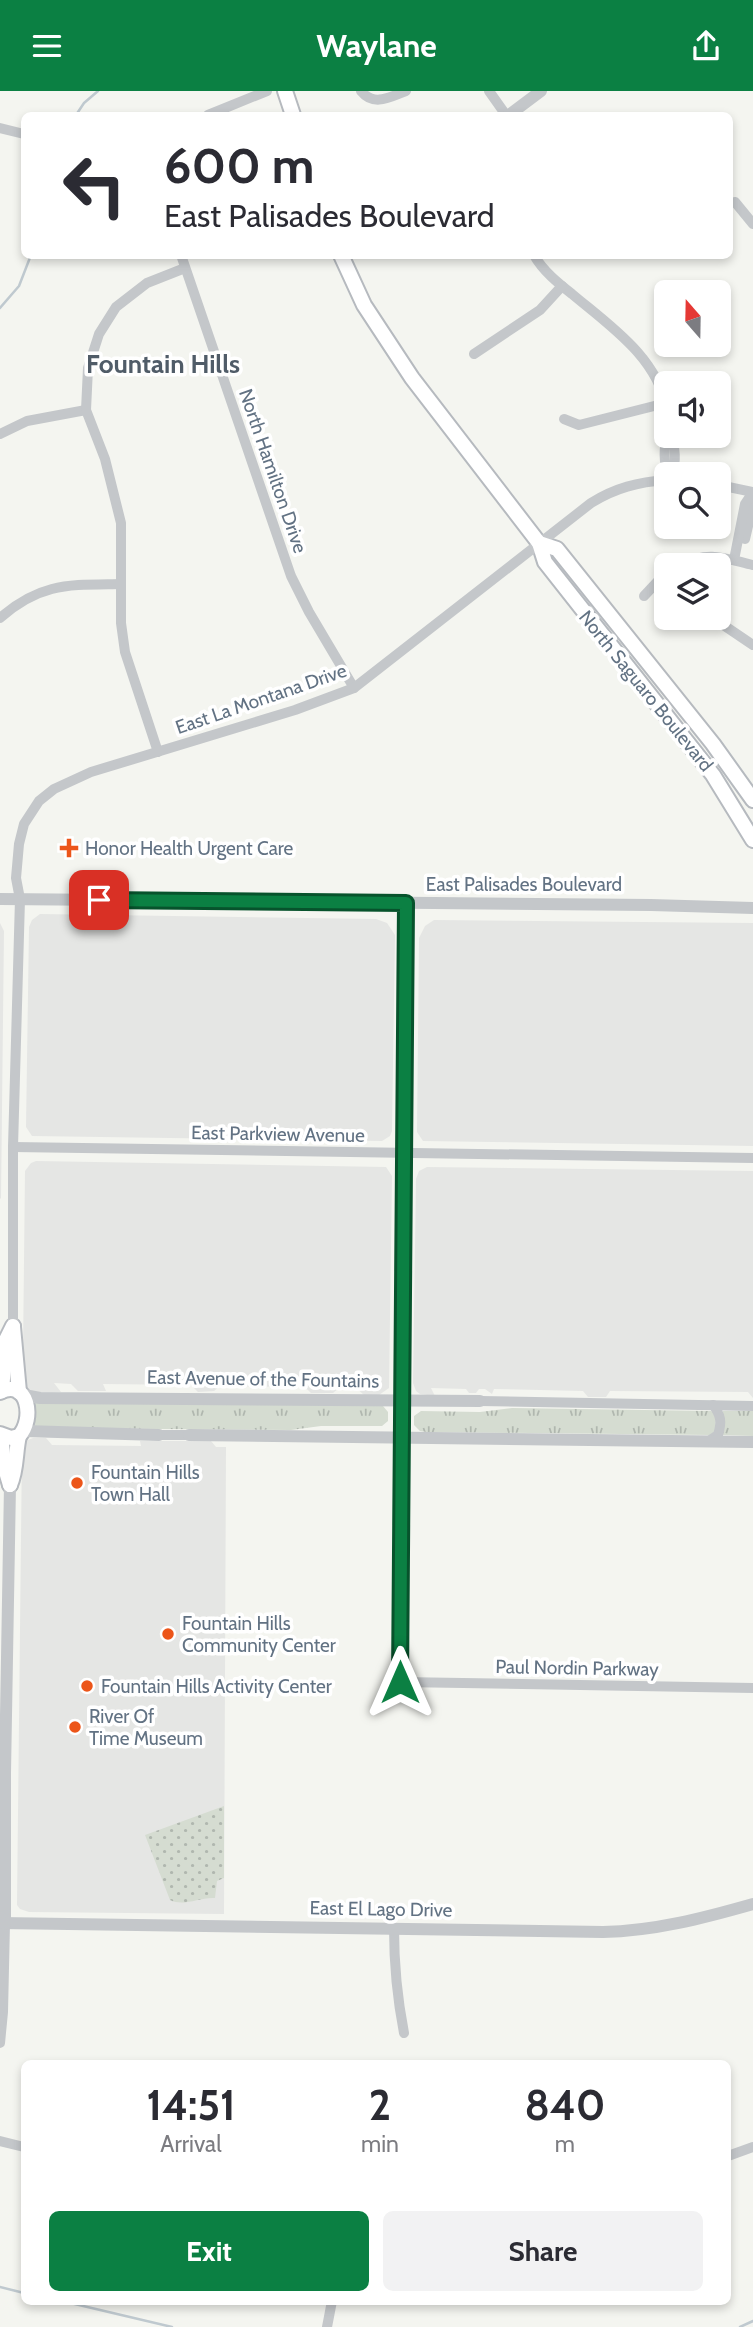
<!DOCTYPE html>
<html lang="en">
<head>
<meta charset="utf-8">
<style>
	:root { --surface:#fff; --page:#f2f2f3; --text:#2b2b33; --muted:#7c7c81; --accent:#0b8043 }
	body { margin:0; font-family:Cabin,sans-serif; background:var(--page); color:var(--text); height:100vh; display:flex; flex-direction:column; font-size:26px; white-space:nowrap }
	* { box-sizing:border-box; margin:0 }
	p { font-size:23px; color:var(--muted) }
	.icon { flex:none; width:38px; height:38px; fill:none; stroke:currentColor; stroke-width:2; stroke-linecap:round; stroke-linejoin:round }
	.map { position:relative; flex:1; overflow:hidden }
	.side { position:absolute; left:21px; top:1969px; width:710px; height:245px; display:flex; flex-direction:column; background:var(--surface); border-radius:10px; box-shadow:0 4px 10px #0003 }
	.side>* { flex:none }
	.guide { position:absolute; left:21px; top:21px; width:712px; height:147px; border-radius:10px; box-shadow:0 4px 10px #0003; background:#fff; color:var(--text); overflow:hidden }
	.needle { width:46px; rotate:340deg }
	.fabs { position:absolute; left:654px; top:189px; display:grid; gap:14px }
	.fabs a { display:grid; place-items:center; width:77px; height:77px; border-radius:10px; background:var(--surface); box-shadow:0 4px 10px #0003; font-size:35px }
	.pin { position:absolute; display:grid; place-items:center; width:60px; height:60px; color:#fff; margin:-30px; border-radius:14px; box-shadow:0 4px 10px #0006 }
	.me { position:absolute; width:77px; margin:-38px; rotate:0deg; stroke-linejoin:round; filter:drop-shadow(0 0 5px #0008) }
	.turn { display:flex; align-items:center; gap:24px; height:147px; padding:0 28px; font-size:32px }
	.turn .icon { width:91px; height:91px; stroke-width:2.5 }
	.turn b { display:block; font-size:49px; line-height:60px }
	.eta { display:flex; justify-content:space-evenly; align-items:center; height:119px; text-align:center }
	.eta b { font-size:42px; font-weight:800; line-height:49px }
	.button { display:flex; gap:14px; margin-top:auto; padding:14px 28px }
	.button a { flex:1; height:80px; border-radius:10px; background:var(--accent); color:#fff; font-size:28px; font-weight:800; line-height:80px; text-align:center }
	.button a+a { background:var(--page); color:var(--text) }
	header { display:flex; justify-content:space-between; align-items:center; height:91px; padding:0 28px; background:var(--accent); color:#fff; font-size:32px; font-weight:800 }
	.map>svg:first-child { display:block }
</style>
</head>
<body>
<header><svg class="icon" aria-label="menu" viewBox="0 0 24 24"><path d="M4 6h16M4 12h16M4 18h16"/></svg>Waylane<svg class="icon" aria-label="share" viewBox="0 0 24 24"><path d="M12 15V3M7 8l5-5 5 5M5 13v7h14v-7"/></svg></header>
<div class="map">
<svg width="753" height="2236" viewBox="0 0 753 2236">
	<defs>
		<pattern id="grass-dots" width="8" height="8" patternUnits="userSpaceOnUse" patternTransform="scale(1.75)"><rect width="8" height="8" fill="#d5dcd1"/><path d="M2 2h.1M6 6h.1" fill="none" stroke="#b0b7af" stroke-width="1.8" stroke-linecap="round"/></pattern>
		<pattern id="park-tufts" width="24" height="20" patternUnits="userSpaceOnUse" patternTransform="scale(1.75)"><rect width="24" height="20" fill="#d5dcd1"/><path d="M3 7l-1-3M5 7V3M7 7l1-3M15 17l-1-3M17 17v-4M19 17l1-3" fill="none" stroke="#b0b7af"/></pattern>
	</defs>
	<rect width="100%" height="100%" fill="#f4f5f0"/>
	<g fill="#e5e6e4">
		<polygon points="40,823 376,828 387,832 395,844 392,1040 390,1045 382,1050 32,1045 26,1036 29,836 32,829"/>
		<polygon points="434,829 753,832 753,1055 423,1050 417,1041 419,847 425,835"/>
		<polygon points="0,832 4,840 1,1108 0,1107"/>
		<polygon points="36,1070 386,1076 392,1085 389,1297 379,1304 364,1304 355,1296 340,1296 333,1302 311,1302 305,1296 220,1295 214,1300 198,1301 191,1294 103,1293 106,1300 78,1300 71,1293 54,1292 61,1301 42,1303 26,1299 23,1295 20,1279 23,1262 25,1080 31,1072"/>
		<polygon points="427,1076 753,1080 753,1307 748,1301 610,1300 606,1306 588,1306 583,1300 494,1298 492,1303 485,1298 479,1298 476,1302 469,1302 466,1298 431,1297 435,1305 420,1303 416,1300 413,1292 416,1088 419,1080"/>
		<polygon points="33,1347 46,1347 52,1354 141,1355 140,1350 211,1350 216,1356 226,1356 224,1823 29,1821 20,1818 17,1814 22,1356 25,1350"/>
	</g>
	<path fill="url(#grass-dots)" d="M 224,1715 L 224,1787 L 217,1790 L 215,1807 C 199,1806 184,1816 170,1809 L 145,1744 Z"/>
	<g fill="url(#park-tufts)">
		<polygon points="31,1308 383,1315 388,1321 388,1330 382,1335 321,1335 291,1339 31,1337"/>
		<polygon points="512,1317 711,1320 715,1322 716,1340 710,1344 426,1341 420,1340 414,1334 414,1325 421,1320 480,1321"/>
		<polygon points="723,1320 753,1320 753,1345 723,1344"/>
	</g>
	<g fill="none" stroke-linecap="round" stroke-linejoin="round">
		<g stroke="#bfc9cf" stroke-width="2.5">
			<polyline points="76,24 84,12 98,0"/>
			<polyline points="0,217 19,195 31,164"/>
			<polyline points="0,2196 24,2202"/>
			<polyline points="62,2210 172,2236"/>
			<polyline points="740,2236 753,2230"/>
		</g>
		<g stroke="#b6babf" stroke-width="18">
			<g id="secondary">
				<polyline points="285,0 293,24"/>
				<polyline points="341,164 364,214 412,287 539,452 545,471 713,684 753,749"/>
				<polyline points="539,452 557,458 713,653 753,709"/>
				<polyline points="13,1236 19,1301"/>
				<polyline points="2,1300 6,1249 13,1235"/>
				<path d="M 0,1301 C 28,1287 35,1328 19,1345 L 11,1347 L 0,1343"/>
				<polyline points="1,1344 4,1374 10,1394"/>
				<path d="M 10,1394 C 17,1378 15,1362 19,1345"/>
			</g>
		</g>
		<g stroke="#c4c7ca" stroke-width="10">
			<path d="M 361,0 C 374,16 390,6 406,0"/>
			<polyline points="489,0 506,24"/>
			<polyline points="208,24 267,0"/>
			<polyline points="0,37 24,43"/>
			<polyline points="735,111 753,133"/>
			<polyline points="181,164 291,485 309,521 354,597"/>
			<path d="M 534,164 C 543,180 558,192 572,203 C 610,235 657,266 667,318"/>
			<polyline points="474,263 540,219 562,195"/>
			<polyline points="564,328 579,334 666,312"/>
			<polyline points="0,343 27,330 86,319"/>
			<path d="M 670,345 C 676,355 676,372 672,383"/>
			<path d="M 668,383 C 664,373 663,355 668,345"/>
			<polyline points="719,394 753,401"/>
			<polyline points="745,448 753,414 753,401"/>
			<polyline points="734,469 745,413 753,401"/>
			<path d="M 685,474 C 706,458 730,469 753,474"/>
			<polyline points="644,505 659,489 667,493"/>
			<path d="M 0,527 C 41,491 70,494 121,493"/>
			<polyline points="713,527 753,554"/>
			<polyline points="158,661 125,561 121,532 121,432 105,368 86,319 88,277 99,243 116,216 147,192 185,177"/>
			<polyline points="406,812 400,1591 753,1597"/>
			<polyline points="13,1056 753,1067"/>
			<path d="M 13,1235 L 13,1056 L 20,808 L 16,787 L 19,753 L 24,733 L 39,710 L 54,698 L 91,681 L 295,619 L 354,597 L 591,412 C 615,397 638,391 667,389"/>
			<polyline points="480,1310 753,1315"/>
			<polyline points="159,1344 189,1344"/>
			<path d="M 709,1350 L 718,1344 C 722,1331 721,1324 713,1314"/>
			<path d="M 394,1837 C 394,1873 397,1906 404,1942"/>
			<polyline points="0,1952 3,1921 5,1833"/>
			<polyline points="0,2050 24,2056"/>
			<polyline points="728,2065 753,2056"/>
			<polyline points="327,2236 332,2210"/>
		</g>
		<g stroke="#c4c7ca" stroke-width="12">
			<polyline points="509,24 541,0"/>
			<polyline points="0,808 651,814 753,817"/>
			<polyline points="24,1304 40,1307 480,1310"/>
			<polyline points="24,1340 159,1344"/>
			<polyline points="189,1344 753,1351"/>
			<path d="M 0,1832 L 603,1841 C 654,1840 704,1827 753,1813"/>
			<polyline points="5,1833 5,1682 10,1394"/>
		</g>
		<use href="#secondary" stroke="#fff" stroke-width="14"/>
	</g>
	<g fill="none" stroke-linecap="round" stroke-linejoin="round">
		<g stroke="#07532c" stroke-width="18">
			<polyline id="route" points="99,809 406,812 400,1591"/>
		</g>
		<use href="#route" stroke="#0b8043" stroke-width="12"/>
	</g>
	<g fill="#ec5519" stroke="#fff" stroke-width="2.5">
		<path d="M65.5 746.5h7v7h7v7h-7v7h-7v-7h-7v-7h7z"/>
		<circle cx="77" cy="1392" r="7"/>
		<circle cx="168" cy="1543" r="7"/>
		<circle cx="87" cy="1595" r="7"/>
		<circle cx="75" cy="1636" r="7"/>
	</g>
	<g text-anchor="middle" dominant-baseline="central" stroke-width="7" stroke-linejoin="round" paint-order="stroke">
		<g font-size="19" fill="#627283" stroke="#fff">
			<text transform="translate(273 380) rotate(71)">North Hamilton Drive</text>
			<text transform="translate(646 600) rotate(51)">North Saguaro Boulevard</text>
			<text transform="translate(261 608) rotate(-19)">East La Montana Drive</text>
			<text x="524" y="793">East Palisades Boulevard</text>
			<text transform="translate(278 1043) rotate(1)">East Parkview Avenue</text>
			<text transform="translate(263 1288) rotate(1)">East Avenue of the Fountains</text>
			<text transform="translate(577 1577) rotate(1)">Paul Nordin Parkway</text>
			<text transform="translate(381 1818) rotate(1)">East El Lago Drive</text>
		</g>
		<g font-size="19" fill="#627283" stroke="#fff" text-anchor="start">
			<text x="85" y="757">Honor Health Urgent Care</text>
			<text x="91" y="1381">Fountain Hills<tspan x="91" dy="22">Town Hall</tspan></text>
			<text x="182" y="1532">Fountain Hills<tspan x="182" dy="22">Community Center</tspan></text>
			<text x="101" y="1595">Fountain Hills Activity Center</text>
			<text x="89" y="1625">River Of<tspan x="89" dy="22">Time Museum</tspan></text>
		</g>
		<g font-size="26" font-weight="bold" fill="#505c68" stroke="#fff">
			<text x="163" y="273">Fountain Hills</text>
		</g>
	</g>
</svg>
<div class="fabs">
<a><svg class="needle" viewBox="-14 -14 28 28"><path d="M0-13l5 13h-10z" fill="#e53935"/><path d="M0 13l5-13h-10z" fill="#7c7c81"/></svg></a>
<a><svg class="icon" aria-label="sound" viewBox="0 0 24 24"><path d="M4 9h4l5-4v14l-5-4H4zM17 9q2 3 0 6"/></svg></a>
<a><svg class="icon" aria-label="search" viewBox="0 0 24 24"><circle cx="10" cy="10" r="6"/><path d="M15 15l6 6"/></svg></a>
<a><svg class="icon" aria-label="layers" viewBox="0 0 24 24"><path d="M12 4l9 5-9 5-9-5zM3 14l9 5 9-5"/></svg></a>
</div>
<div class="pin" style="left:99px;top:809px;background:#d93025"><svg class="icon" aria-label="arrive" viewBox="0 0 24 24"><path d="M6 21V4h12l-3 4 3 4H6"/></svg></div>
<svg class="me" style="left:400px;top:1591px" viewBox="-20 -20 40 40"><path d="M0-17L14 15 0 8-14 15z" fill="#0b8043" stroke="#fff" stroke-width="4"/></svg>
<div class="guide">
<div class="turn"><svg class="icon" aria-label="left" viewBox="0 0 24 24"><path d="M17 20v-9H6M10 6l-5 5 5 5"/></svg><div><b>600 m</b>East Palisades Boulevard</div></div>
</div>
<section class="side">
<div class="eta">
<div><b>14:51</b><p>Arrival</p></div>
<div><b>2</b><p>min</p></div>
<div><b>840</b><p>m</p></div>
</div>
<div class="button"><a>Exit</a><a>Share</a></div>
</section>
</div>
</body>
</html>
